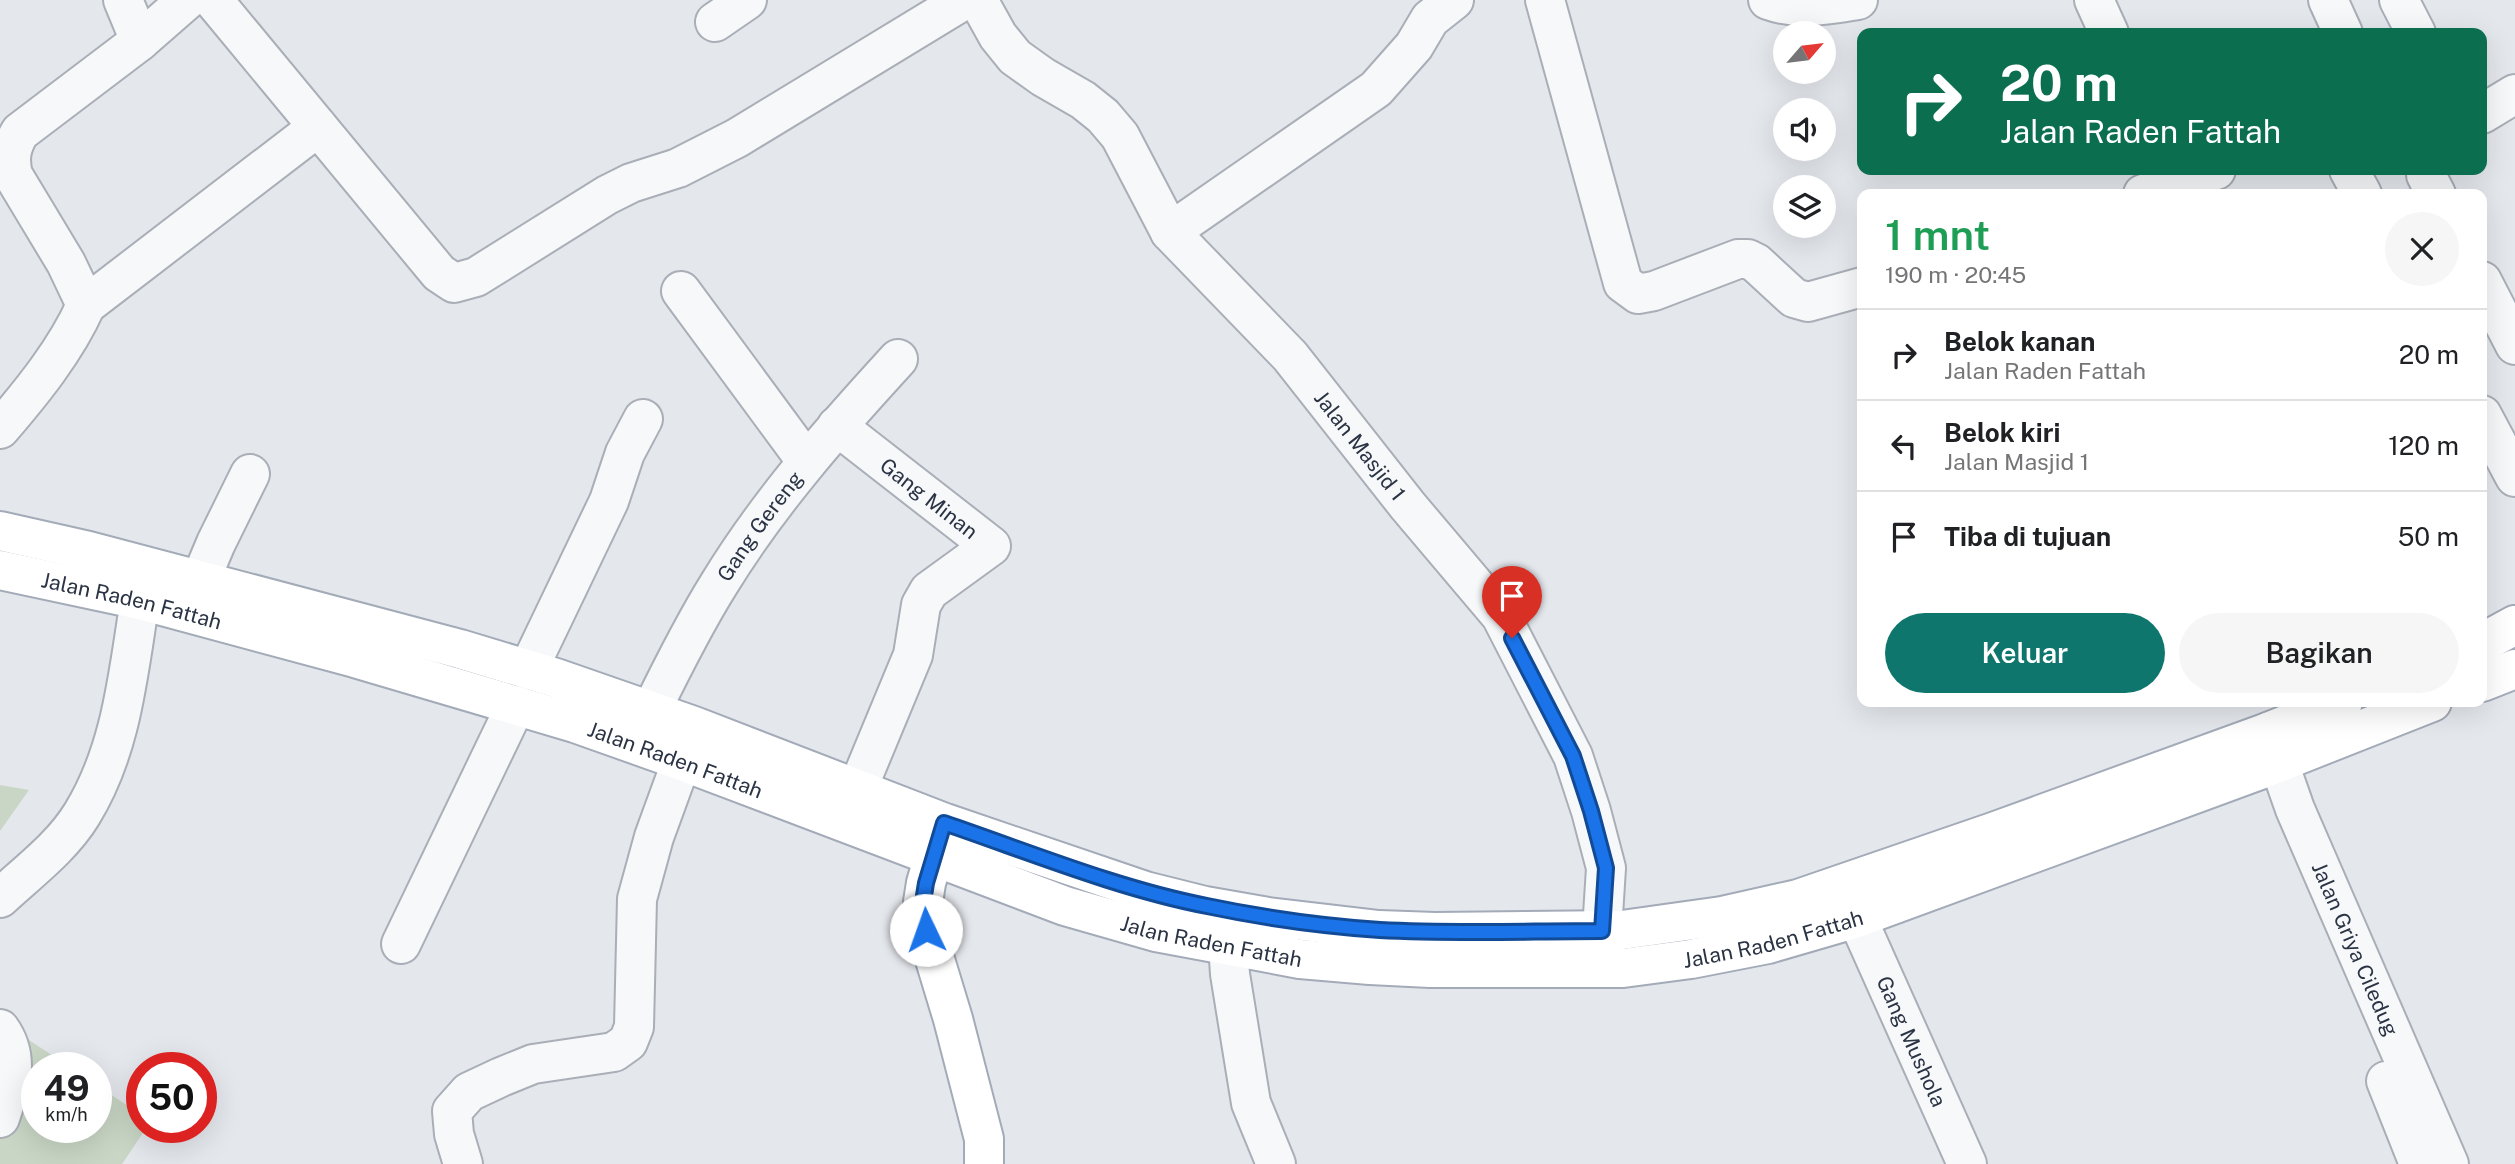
<!DOCTYPE html>
<html lang="id">
<head>
<meta charset="utf-8">
<style>
	:root { --surface:#fff; --page:#f6f6f6; --text:#202124; --muted:#757577; --line:#e0e0e0; --accent:#0f766e }
	body { margin:0; font-family:"Public Sans",sans-serif; background:var(--page); color:var(--text); height:100vh; display:flex; flex-direction:column; font-size:26px; white-space:nowrap }
	* { box-sizing:border-box; margin:0 }
	p { font-size:23px; color:var(--muted) }
	.icon { flex:none; width:38px; height:38px; fill:none; stroke:currentColor; stroke-width:2; stroke-linecap:round; stroke-linejoin:round }
	.map { position:relative; flex:1; overflow:hidden }
	.side { position:absolute; left:1857px; top:189px; width:630px; height:518px; display:flex; flex-direction:column; background:var(--surface); border-radius:14px; box-shadow:0 7px 28px #0002 }
	.side>* { flex:none }
	.top-card { position:absolute; left:1857px; top:28px; width:630px; height:147px; border-radius:14px; box-shadow:0 7px 28px #0002; background:#0b6e4f; color:#fff; overflow:hidden }
	.needle { width:46px; rotate:62deg }
	.controls { position:absolute; left:1773px; top:21px; display:grid; gap:14px }
	.controls a { display:grid; place-items:center; width:63px; height:63px; border-radius:50%; background:var(--surface); box-shadow:0 7px 28px #0002; font-size:35px }
	.speed { position:absolute; left:21px; top:1052px; display:flex; gap:14px; font-size:35px; font-weight:700; text-align:center }
	.speed>* { display:grid; place-content:center; width:91px; height:91px; border-radius:50%; background:var(--surface); box-shadow:0 7px 28px #0002; line-height:1 }
	.speed small { font-size:18px; font-weight:400 }
	.speed .limit { border:10px solid #d22; background:#fff; color:#111 }
	.pin { position:absolute; display:grid; place-items:center; width:60px; height:60px; color:#fff; margin:-72px -30px; border-radius:50% 50% 50% 0; rotate:-45deg; box-shadow:0 0 7px #0007 }
	.pin .icon { rotate:45deg }
	.me { position:absolute; width:77px; margin:-38px; rotate:357deg; stroke-linejoin:round; filter:drop-shadow(0 0 5px #0008) }
	.turn { display:flex; align-items:center; gap:24px; height:147px; padding:0 28px; font-size:32px }
	.turn .icon { width:91px; height:91px; stroke-width:2.5 }
	.turn b { display:block; font-size:49px; line-height:60px }
	.round { display:grid; place-items:center; flex:none; width:74px; height:74px; border-radius:37px; background:var(--page) }
	.headline { display:flex; align-items:center; justify-content:space-between; height:119px; padding:0 28px }
	h1 { font-size:42px; font-weight:600; line-height:52px; color:#1e9e55 }
	.action { display:flex; gap:14px; margin-top:auto; padding:14px 28px }
	.action a { flex:1; height:80px; border-radius:42px; background:var(--accent); color:#fff; font-size:28px; font-weight:600; line-height:80px; text-align:center }
	.action a+a { background:var(--page); color:var(--text) }
	ul { padding:0; list-style:none }
	li { display:flex; align-items:center; gap:21px; height:91px; padding:0 28px; border-top:2px solid var(--line) }
	li div { flex:1 }
	li b { display:block; font-size:26px }
	li em { font-style:normal }
	.map>svg:first-child { display:block }
</style>
</head>
<body>
<div class="map">
<svg width="2515" height="1164" viewBox="0 0 2515 1164">
	<rect width="100%" height="100%" fill="#e4e7ec"/>
	<g fill="#c9d6c5">
		<polygon points="0,785 29,790 0,831"/>
		<polygon points="0,1021 70,1067 37,1068 37,1127 96,1127 96,1085 142,1115 142,1127 147,1127 122,1164 0,1164"/>
	</g>
	<g fill="none" stroke-linecap="round" stroke-linejoin="round">
		<g stroke="#a9aeb7" stroke-width="42">
			<g id="minor">
				<polyline points="123,0 140,41"/>
				<polyline points="213,0 439,273 454,283 476,277 607,195 631,183 678,168 737,138 964,0"/>
				<path id="s1" d="M 978,0 L 998,36 L 1015,57 L 1043,77 L 1083,100 L 1103,116 L 1120,136 L 1170,232 L 1290,356 L 1408,506 L 1501,616 L 1573,756 L 1591,811 L 1606,868 L 1602,931 L 1604,962"/>
				<polyline points="1545,0 1623,283 1638,294 1654,291 1738,259 1748,259 1756,263 1794,298 1808,302 1862,287"/>
				<path d="M 1768,0 C 1798,11 1827,5 1858,0"/>
				<polyline points="2094,0 2109,33"/>
				<polyline points="2328,0 2343,33"/>
				<polyline points="2399,0 2416,33"/>
				<polyline points="715,22 747,0"/>
				<polyline points="2482,114 2515,94"/>
				<polyline points="2349,170 2362,194"/>
				<polyline points="2426,170 2426,175 2436,194"/>
				<polyline points="2143,194 2216,170"/>
				<polyline points="1170,232 1376,89 1414,46 1430,19 1454,0"/>
				<polyline points="2482,281 2515,345"/>
				<polyline points="681,291 807,462"/>
				<path d="M 86,305 L 66,263 L 13,175 C 9,158 11,147 20,132 L 140,41 L 187,0"/>
				<polyline points="2482,415 2515,477"/>
				<path id="s2" d="M 837,426 L 991,546 L 929,591 L 921,605 L 913,655 L 857,790"/>
				<path d="M 0,429 C 32,392 66,350 86,305 L 318,127"/>
				<polyline points="200,581 216,543 250,474"/>
				<polyline points="528,670 609,501 625,453 643,419"/>
				<path id="s3" d="M 651,711 C 672,668 694,624 719,584 C 769,502 833,430 898,359"/>
				<path id="s4" d="M 2268,732 L 2295,809 L 2449,1164"/>
				<path d="M 0,898 C 28,872 62,847 82,814 C 122,749 128,674 140,600"/>
				<polyline points="1226,914 1230,974 1251,1103 1276,1164"/>
				<path id="s5" d="M 1857,918 L 1967,1164"/>
				<polyline points="401,944 515,707"/>
				<path d="M 0,1029 C 21,1058 10,1087 0,1118"/>
				<polyline points="2386,1081 2419,1164"/>
				<polyline points="463,1164 454,1134 452,1111 469,1092 501,1077 533,1064 614,1052 628,1042 634,1027 637,899 654,837 693,730"/>
			</g>
		</g>
		<g stroke="#a3abb8" stroke-width="42">
			<g id="major">
				<polyline points="0,531 89,551 460,649 556,678 694,726 945,823 1145,891 1205,906 1268,917 1379,930 1435,932 1622,930 1722,916 1798,899 1993,832 2268,732 2343,702"/>
				<path id="s6" d="M 0,570 L 140,600 L 355,658 L 575,723 L 682,761 L 1065,906 L 1156,932 L 1300,959 L 1370,965 L 1430,968 L 1623,968 L 1691,959 L 1768,944 L 1857,918 L 2260,770 L 2432,702"/>
				<polyline points="2482,643 2515,625"/>
				<polyline points="2482,682 2515,669"/>
				<polyline points="941,832 926,883 923,902 926,930 953,1019 984,1139 984,1164"/>
			</g>
		</g>
		<use href="#minor" stroke="#f7f8fa" stroke-width="38"/>
		<use href="#major" stroke="#fff" stroke-width="38"/>
	</g>
	<g fill="none" stroke-linecap="round" stroke-linejoin="round">
		<g stroke="#114b97" stroke-width="18">
			<path id="route" d="M 926,930 L 923,902 L 926,883 L 944,823 C 1029,852 1119,889 1207,906 C 1264,918 1322,926 1380,930 C 1454,934 1528,931 1602,931 L 1606,868 L 1591,811 L 1573,756 L 1512,638"/>
		</g>
		<use href="#route" stroke="#1a73e8" stroke-width="12"/>
	</g>
	<g text-anchor="middle" dominant-baseline="central" stroke-width="5" stroke-linejoin="round" paint-order="stroke">
		<g font-size="21" fill="#2b3445" stroke="#f4f6f9">
			<text stroke="none"><textPath href="#s1" startOffset="595">Jalan Masjid 1</textPath></text>
			<text stroke="none"><textPath href="#s2" startOffset="117">Gang Minan</textPath></text>
			<text stroke="none"><textPath href="#s3" startOffset="215">Gang Gereng</textPath></text>
			<text stroke="none"><textPath href="#s6" startOffset="135">Jalan Raden Fattah</textPath></text>
			<text stroke="none"><textPath href="#s6" startOffset="702">Jalan Raden Fattah</textPath></text>
			<text stroke="none"><textPath href="#s6" startOffset="1836">Jalan Raden Fattah</textPath></text>
			<text stroke="none"><textPath href="#s6" startOffset="1269">Jalan Raden Fattah</textPath></text>
			<text stroke="none"><textPath href="#s4" startOffset="234">Jalan Griya Ciledug</textPath></text>
			<text stroke="none"><textPath href="#s5" startOffset="135">Gang Mushola</textPath></text>
		</g>
	</g>
</svg>
<div class="controls">
<a><svg class="needle" viewBox="-14 -14 28 28"><path d="M0-13l5 13h-10z" fill="#e53935"/><path d="M0 13l5-13h-10z" fill="#757577"/></svg></a>
<a><svg class="icon" aria-label="sound" viewBox="0 0 24 24"><path d="M4 9h4l5-4v14l-5-4H4zM17 9q2 3 0 6"/></svg></a>
<a><svg class="icon" aria-label="layers" viewBox="0 0 24 24"><path d="M12 4l9 5-9 5-9-5zM3 14l9 5 9-5"/></svg></a>
</div>
<div class="speed"><div>49<small>km/h</small></div><div class="limit">50</div></div>
<div class="pin" style="left:1512px;top:638px;background:#d93025"><svg class="icon" aria-label="arrive" viewBox="0 0 24 24"><path d="M6 21V4h12l-3 4 3 4H6"/></svg></div>
<svg class="me" style="left:926px;top:930px" viewBox="-20 -20 40 40"><circle r="19" fill="#fff"/><path d="M0-13L10 11 0 6-10 11z" fill="#1a73e8"/></svg>
<div class="top-card">
<div class="turn"><svg class="icon" aria-label="right" viewBox="0 0 24 24"><path d="M7 20v-9h11M14 6l5 5-5 5"/></svg><div><b>20 m</b>Jalan Raden Fattah</div></div>
</div>
<section class="side">
<div class="headline"><div><h1>1 mnt</h1><p>190 m · 20:45</p></div><a class="round"><svg class="icon" aria-label="close" viewBox="0 0 24 24"><path d="M6 6l12 12M18 6L6 18"/></svg></a></div>
<ul>
<li><svg class="icon" aria-label="right" viewBox="0 0 24 24"><path d="M7 20v-9h11M14 6l5 5-5 5"/></svg><div><b>Belok kanan</b><p>Jalan Raden Fattah</p></div><em>20 m</em></li>
<li><svg class="icon" aria-label="left" viewBox="0 0 24 24"><path d="M17 20v-9H6M10 6l-5 5 5 5"/></svg><div><b>Belok kiri</b><p>Jalan Masjid 1</p></div><em>120 m</em></li>
<li><svg class="icon" aria-label="arrive" viewBox="0 0 24 24"><path d="M6 21V4h12l-3 4 3 4H6"/></svg><div><b>Tiba di tujuan</b></div><em>50 m</em></li>
</ul>
<div class="action"><a>Keluar</a><a>Bagikan</a></div>
</section>
</div>
</body>
</html>
